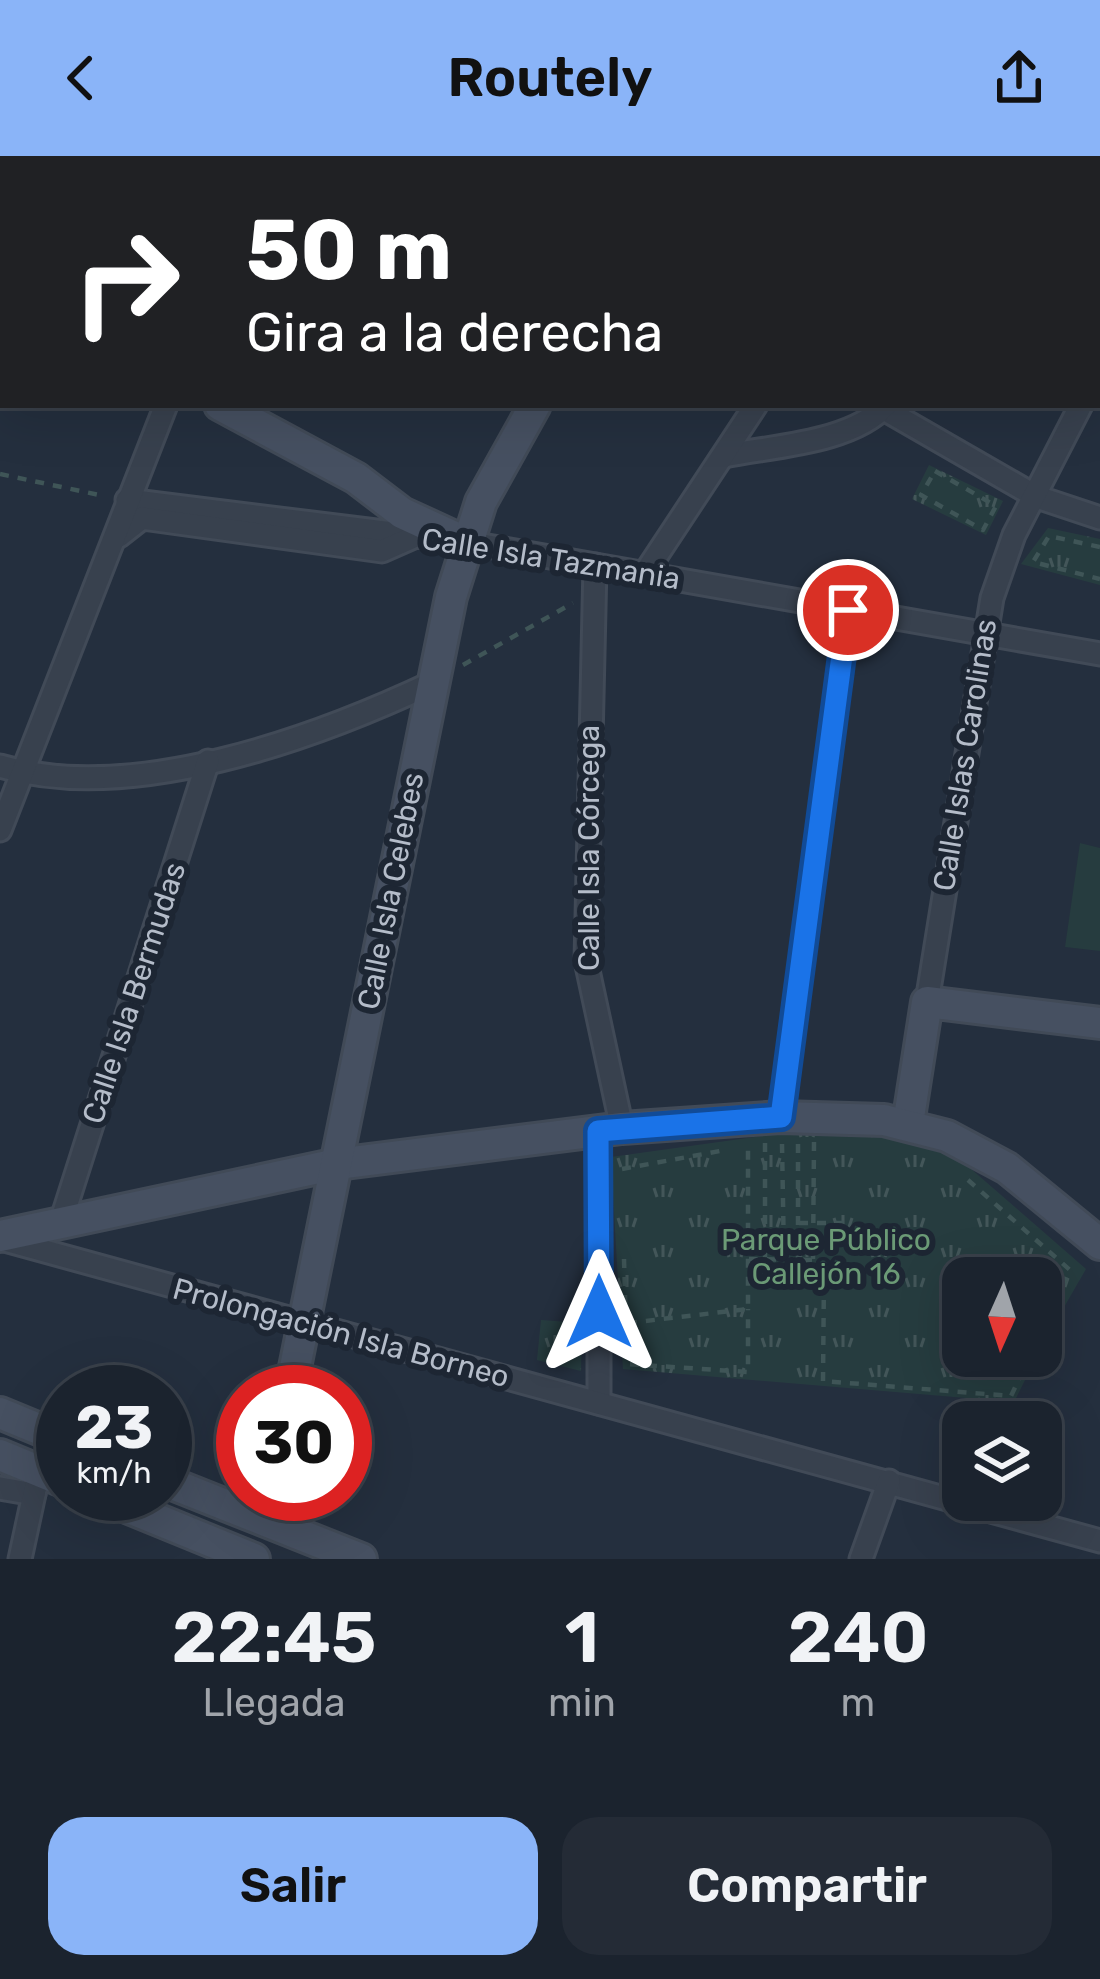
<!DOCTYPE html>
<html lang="es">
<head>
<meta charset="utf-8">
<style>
	:root { --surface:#1b232e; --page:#242b36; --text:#f1f3f6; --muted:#a0a4aa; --line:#39404a; --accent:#8ab4f8 }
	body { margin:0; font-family:Rubik,sans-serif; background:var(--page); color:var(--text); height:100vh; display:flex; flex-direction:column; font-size:45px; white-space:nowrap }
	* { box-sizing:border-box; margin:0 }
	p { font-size:39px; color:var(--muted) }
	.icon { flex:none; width:66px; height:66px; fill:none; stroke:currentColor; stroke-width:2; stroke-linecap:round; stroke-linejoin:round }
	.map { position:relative; height:1403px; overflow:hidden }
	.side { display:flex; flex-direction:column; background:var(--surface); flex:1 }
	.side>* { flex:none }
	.top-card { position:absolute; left:0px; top:0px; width:1101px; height:252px; box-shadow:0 12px 48px #0002,0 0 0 3px var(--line); background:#202124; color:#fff; overflow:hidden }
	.needle { width:78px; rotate:183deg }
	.fabs { position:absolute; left:942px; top:1101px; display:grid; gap:24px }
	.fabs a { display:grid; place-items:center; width:120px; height:120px; border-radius:24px; background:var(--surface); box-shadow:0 12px 48px #0002,0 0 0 3px var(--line); font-size:60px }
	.speed { position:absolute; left:36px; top:1209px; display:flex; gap:24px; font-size:60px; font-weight:700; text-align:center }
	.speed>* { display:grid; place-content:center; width:156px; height:156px; border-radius:50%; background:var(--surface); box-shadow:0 12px 48px #0002,0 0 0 3px var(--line); line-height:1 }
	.speed small { font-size:30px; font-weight:400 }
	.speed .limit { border:18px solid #d22; background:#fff; color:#111 }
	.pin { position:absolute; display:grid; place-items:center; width:102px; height:102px; color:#fff; margin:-51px; border:6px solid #fff; border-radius:50%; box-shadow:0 3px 12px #0007 }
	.me { position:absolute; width:132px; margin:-66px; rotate:0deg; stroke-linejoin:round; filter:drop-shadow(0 0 9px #0008) }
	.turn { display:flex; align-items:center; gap:42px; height:252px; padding:0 48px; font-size:54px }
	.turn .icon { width:156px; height:156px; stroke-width:2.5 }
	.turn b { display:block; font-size:84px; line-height:102px }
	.eta { display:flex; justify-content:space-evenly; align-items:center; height:204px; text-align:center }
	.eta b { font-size:72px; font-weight:600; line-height:84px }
	.button { display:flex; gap:24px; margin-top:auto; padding:24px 48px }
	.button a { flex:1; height:138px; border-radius:36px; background:var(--accent); color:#111; font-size:48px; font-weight:600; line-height:138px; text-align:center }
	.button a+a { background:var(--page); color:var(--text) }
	header { display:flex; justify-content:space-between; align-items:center; height:156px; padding:0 48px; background:var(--accent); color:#111; font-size:54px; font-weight:600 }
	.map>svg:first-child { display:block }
</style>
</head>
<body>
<header><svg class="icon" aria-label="back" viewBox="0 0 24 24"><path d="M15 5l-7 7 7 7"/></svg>Routely<svg class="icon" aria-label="share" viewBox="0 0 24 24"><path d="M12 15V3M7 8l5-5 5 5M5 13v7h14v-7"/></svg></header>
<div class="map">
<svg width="1100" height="1403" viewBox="0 0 1100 1403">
	<defs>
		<pattern id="park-tufts" width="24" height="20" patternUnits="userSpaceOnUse" patternTransform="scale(3)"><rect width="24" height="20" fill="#263c3f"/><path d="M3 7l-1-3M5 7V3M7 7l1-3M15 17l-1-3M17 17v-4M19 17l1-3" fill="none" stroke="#435659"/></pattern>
	</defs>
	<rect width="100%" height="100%" fill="#242f3e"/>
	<polygon fill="#263c3f" points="1080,687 1100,692 1100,795 1065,791"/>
	<g fill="url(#park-tufts)">
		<polygon points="929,309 1003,345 986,379 912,343"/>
		<polygon points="1048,372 1100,383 1100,429 1021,408"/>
		<polygon points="827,971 897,978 963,1006 1086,1113 1041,1191 1041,1122 963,1122 963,1200 1037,1200 1014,1246 623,1213 611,1001"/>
		<polygon points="541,1164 582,1167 581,1215 537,1204"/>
	</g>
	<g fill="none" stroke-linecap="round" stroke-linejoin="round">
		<g stroke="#414a57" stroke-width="27">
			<g id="street">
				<polyline points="369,0 374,3"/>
				<polyline points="854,0 860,3"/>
				<polyline points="295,3 297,0"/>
				<polyline points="948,3 949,0"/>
				<polyline points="1098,125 1100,126"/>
				<polyline points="1098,212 1100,208"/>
				<polyline points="884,253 1037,341 1100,362"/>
				<path d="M 724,300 C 772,290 852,287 886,249"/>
				<polyline points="127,344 465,386 1100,498"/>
				<polyline points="119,380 142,362 382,395 416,380"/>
				<polyline points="595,409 586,805 622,972"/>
				<polyline points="645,417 756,249"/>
				<path d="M 0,610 C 131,649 313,583 432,527"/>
				<polyline points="0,674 166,249"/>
				<polyline points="927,846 992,442 1014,379 1081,249"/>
				<polyline points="781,961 848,454"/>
				<polyline points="599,975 599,1247"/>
				<polyline points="60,1069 208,605"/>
				<polyline points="1,1083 1100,1385"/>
				<polyline points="0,1332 34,1338"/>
				<polyline points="20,1403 39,1315"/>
				<polyline points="861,1403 889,1325"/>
			</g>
		</g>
		<g stroke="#414a57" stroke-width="36">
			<g id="secondary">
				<polyline points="687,3 689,0"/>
				<polyline points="0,121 3,123"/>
				<polyline points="220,249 356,322 402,357 465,386"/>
				<polyline points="908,968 927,846 1100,867"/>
				<polyline points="0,1080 337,1008 622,972 781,961 884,964 947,980 1007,1012 1100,1088"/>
				<polyline points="290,1236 451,441 481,346 535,249"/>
				<polyline points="0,1257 63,1283"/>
				<polyline points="0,1299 63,1325"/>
				<polyline points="165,1325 361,1403"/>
				<polyline points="95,1338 254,1403"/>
			</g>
		</g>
		<g stroke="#3f5557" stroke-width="4.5" stroke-dasharray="9 9" stroke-linecap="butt">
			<polygon points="935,315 996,350 983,374 921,339"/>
			<polyline points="0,318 104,340"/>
			<polyline points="1100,391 1049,380 1033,406 1100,423"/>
			<polyline points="463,509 573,447"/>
			<polyline points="814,986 813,1104 824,1117 823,1225 1011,1240 1030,1200"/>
			<polyline points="765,987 765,1101"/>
			<polyline points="782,988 784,1102"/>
			<polyline points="798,988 798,1102"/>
			<polyline points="622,1013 720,995"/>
			<polyline points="968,1024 1070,1114 1041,1176"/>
			<polyline points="799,1067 853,1067"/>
			<polyline points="624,1103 627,1208 748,1216 748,1153"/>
			<polyline points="749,1103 813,1104"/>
			<polyline points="628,1167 748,1153 748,992"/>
		</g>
		<use href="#street" stroke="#38414e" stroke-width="21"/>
		<use href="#secondary" stroke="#465061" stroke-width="30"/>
	</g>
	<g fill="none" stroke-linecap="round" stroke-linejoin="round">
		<g stroke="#114b97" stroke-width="30">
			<polyline id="route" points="599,1156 598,975 781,961 848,454"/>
		</g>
		<use href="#route" stroke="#1a73e8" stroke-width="21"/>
	</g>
	<g text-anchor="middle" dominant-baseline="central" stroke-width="12" stroke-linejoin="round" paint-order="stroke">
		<g font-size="30" fill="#b4bcc9" stroke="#1d2633">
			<text transform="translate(551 403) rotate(9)">Calle Isla Tazmania</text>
			<text transform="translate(965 599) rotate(-81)">Calle Islas Carolinas</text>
			<text transform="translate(589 692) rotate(-90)">Calle Isla Córcega</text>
			<text transform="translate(391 735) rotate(-79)">Calle Isla Celebes</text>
			<text transform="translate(134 837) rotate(-72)">Calle Isla Bermudas</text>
			<text transform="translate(341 1177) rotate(15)">Prolongación Isla Borneo</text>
		</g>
		<g font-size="30" fill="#6b9a76" stroke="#1d2633">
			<text x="826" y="1084">Parque Público<tspan x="826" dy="34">Callejón 16</tspan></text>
		</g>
	</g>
</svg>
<div class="fabs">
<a><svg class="needle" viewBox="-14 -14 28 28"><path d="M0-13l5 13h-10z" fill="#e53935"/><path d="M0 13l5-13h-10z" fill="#a0a4aa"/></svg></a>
<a><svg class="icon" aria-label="layers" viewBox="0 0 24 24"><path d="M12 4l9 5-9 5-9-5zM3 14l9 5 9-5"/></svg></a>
</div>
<div class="speed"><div>23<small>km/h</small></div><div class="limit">30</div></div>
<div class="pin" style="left:848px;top:454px;background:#d93025"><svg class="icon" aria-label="arrive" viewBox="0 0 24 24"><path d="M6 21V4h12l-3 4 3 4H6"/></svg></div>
<svg class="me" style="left:599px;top:1156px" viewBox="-20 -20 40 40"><path d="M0-17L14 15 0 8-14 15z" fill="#1a73e8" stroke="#fff" stroke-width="4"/></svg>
<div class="top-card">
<div class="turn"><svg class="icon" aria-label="right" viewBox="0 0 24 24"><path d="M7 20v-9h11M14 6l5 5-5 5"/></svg><div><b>50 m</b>Gira a la derecha</div></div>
</div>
</div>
<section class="side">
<div class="eta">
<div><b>22:45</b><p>Llegada</p></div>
<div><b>1</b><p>min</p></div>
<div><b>240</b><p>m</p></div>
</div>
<div class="button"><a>Salir</a><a>Compartir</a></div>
</section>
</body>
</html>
